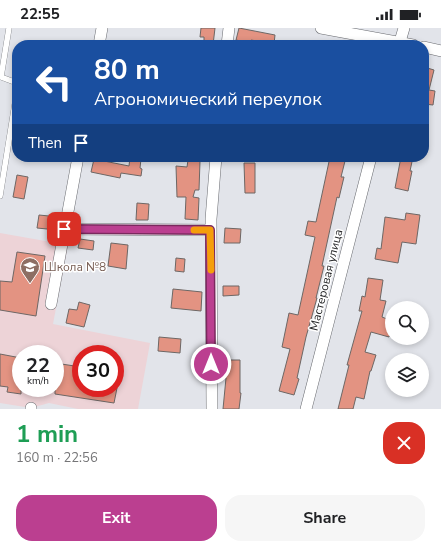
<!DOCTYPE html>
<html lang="en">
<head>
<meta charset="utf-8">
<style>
	:root { --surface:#fff; --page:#f6f6f6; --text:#202124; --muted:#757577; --accent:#bb3f90 }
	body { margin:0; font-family:"Nunito Sans",sans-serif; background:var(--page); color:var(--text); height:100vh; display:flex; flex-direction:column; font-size:15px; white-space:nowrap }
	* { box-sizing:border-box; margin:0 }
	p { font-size:13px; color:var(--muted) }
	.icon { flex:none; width:22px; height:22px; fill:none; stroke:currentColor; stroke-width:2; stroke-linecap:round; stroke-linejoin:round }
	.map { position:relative; height:381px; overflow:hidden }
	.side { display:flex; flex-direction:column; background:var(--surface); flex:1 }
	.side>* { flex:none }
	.banner { position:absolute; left:12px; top:12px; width:417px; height:122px; border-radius:16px; box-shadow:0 2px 6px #0003; background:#1a4fa0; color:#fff; overflow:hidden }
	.fabs { position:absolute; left:385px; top:273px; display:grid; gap:8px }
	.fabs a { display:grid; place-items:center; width:44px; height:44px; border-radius:50%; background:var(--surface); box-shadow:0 2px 6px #0003; font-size:20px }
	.speed { position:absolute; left:12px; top:317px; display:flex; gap:8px; font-size:20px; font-weight:700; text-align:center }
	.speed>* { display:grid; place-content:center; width:52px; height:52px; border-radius:50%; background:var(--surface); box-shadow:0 2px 6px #0003; line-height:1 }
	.speed small { font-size:10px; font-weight:400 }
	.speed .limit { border:6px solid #d22; background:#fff; color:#111 }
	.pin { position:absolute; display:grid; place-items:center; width:34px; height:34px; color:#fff; margin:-17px; border-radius:8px; box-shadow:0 2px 6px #0006 }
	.me { position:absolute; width:44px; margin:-22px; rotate:0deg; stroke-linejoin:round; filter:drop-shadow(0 0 3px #0008) }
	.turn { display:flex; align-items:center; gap:14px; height:84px; padding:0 16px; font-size:18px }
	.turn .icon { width:52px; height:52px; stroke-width:2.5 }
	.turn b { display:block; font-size:28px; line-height:34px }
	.then { display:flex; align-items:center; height:38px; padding:0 16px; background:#0003; gap:8px; font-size:15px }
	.round { display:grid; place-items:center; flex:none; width:42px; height:42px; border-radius:16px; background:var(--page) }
	.headline { display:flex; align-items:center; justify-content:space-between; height:68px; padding:0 16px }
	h1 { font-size:24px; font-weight:700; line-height:30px; color:#1e9e55 }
	.action { display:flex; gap:8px; margin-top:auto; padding:8px 16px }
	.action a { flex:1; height:46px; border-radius:16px; background:var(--accent); color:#fff; font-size:16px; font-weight:700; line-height:46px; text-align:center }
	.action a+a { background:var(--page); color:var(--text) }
	.status { display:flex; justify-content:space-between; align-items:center; height:28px; padding:0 20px; background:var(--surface); direction:ltr }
	.status svg { height:11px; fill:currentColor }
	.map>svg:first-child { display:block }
</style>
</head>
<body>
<div class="status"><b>22:55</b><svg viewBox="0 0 49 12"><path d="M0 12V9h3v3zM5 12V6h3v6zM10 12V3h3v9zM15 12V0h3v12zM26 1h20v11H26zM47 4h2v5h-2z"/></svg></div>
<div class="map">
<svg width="441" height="381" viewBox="0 0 441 381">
	<rect width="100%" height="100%" fill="#e2e4ea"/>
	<path fill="#edd3d7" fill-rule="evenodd" d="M 0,205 L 68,217 L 53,296 L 150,315 L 138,381 L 78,381 L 49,375 L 31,380 L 0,375 ZM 21,326 L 55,326 L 55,360 L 21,360 ZM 81,326 L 115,326 L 115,360 L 81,360 Z"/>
	<g fill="#e39382" stroke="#6d6765">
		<polygon points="201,0 215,0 213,17 204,17 204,9 200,9"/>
		<polygon points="239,0 275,7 274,16 251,12 251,15 236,12"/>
		<polygon points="424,39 434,42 429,62 435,63 433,77 424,76"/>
		<polygon points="130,129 141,131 140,140 142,141 141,148 121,145 120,150 91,144 94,131 129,138"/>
		<polygon points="330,129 346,129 341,149 344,149 339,170 337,169 322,238 324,238 316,270 317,270 306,309 297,350 299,351 294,367 279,363 290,321 282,319 289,285 298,287 315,209 305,207 308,193 316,194"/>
		<polygon points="401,129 413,129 410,143 412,143 408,163 395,160"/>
		<polygon points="188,132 200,133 199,162 195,162 193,169 199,170 198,192 185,191 186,169 177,169 176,138 187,139"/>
		<polygon points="244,135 255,135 255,165 245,165"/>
		<polygon points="17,147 28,149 24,171 13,169"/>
		<polygon points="137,175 149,176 148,192 136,192"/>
		<polygon points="406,185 420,187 416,216 402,214 398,235 375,231 377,220 381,221 385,189 405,192"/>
		<polygon points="39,187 59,189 57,202 37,200"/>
		<polygon points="225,200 241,201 240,215 224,215"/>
		<polygon points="80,211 94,213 93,222 78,220"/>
		<polygon points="111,215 128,217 126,241 108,238"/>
		<polygon points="17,224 45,228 36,288 0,282 0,253 12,254"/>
		<polygon points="176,230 185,231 184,244 175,243"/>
		<polygon points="368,250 383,252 380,272 386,273 382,289 392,293 392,301 389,309 371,304 365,324 376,327 371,343 370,343 364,371 356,369 353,381 338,381 349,337 347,337 362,283 359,283 362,268 365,269"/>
		<polygon points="223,258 239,258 239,267 223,268"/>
		<polygon points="173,261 202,264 201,283 171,280"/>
		<polygon points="79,274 90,277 84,299 66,295 69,281 77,282"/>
		<polygon points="159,309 181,311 180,325 158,323"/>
		<polygon points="0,326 21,330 21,366 7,364 8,359 0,358"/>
		<polygon points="224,332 240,332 240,365 241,365 239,381 223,381 226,350 224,350"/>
		<polygon points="55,335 81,339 81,360 117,360 114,375 55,366"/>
	</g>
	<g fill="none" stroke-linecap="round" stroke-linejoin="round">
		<g stroke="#696b70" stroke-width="6">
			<g id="lane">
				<polyline points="9,0 1,49 17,55"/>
				<polyline points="0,168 17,63"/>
			</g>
		</g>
		<g stroke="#696b70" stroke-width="12">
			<g id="street">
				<polyline points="321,0 413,17"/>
				<polyline points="99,17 102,0"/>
				<polyline points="227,17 229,0"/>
				<polyline points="399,17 404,0"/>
				<polyline points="424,19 441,23"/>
				<polyline points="64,201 210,202"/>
				<polyline points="51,276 78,129"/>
				<polyline points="31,381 31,380"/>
				<polyline points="212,381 211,191 216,129"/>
				<polyline points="306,381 371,129"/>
			</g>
		</g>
		<use href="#lane" stroke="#fff" stroke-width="5.5"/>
		<use href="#street" stroke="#fff" stroke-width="11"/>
	</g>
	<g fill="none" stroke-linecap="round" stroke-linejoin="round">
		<g stroke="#7a295e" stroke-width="10">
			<polyline id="route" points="64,201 210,202 211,336"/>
		</g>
		<use href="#route" stroke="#bb3f90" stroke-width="7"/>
		<polyline stroke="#f59e0b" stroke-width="7" points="194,202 210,202 211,242"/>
	</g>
	<defs>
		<g id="school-pin" transform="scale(1)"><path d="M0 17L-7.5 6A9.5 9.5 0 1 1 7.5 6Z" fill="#8d6e63" stroke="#fff"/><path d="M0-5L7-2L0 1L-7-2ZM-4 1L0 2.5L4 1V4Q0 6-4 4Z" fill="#fff"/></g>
	</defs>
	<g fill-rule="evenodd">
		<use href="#school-pin" x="30" y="239"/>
	</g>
	<g text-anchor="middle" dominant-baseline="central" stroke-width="3" stroke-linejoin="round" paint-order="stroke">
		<g font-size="12" fill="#785e54" stroke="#fff" text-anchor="start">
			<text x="44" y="239">Школа №8</text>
		</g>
		<g font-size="12" fill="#28292b" stroke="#fff">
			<text transform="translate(326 252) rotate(-76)">Мастеровая улица</text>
		</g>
	</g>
</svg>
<div class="fabs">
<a><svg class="icon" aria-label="search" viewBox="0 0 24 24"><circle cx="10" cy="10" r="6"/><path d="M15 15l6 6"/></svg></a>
<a><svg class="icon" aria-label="layers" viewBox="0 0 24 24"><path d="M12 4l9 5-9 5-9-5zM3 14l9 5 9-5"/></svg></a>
</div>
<div class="speed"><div>22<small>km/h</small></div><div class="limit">30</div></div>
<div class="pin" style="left:64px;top:201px;background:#d93025"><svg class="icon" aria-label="arrive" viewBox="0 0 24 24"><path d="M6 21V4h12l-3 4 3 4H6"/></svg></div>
<svg class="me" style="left:211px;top:336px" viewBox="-20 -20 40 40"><circle r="17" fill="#bb3f90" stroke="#fff" stroke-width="3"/><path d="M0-11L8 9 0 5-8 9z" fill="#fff"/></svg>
<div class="banner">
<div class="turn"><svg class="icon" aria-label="left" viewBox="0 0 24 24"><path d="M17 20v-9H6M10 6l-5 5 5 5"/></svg><div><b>80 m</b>Агрономический переулок</div></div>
<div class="then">Then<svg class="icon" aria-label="arrive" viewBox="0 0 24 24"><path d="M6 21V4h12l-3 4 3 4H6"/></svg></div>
</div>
</div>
<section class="side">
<div class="headline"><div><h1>1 min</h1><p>160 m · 22:56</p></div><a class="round" style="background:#d93025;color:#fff"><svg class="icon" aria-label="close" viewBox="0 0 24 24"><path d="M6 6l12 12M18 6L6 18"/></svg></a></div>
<div class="action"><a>Exit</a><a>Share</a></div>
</section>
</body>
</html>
